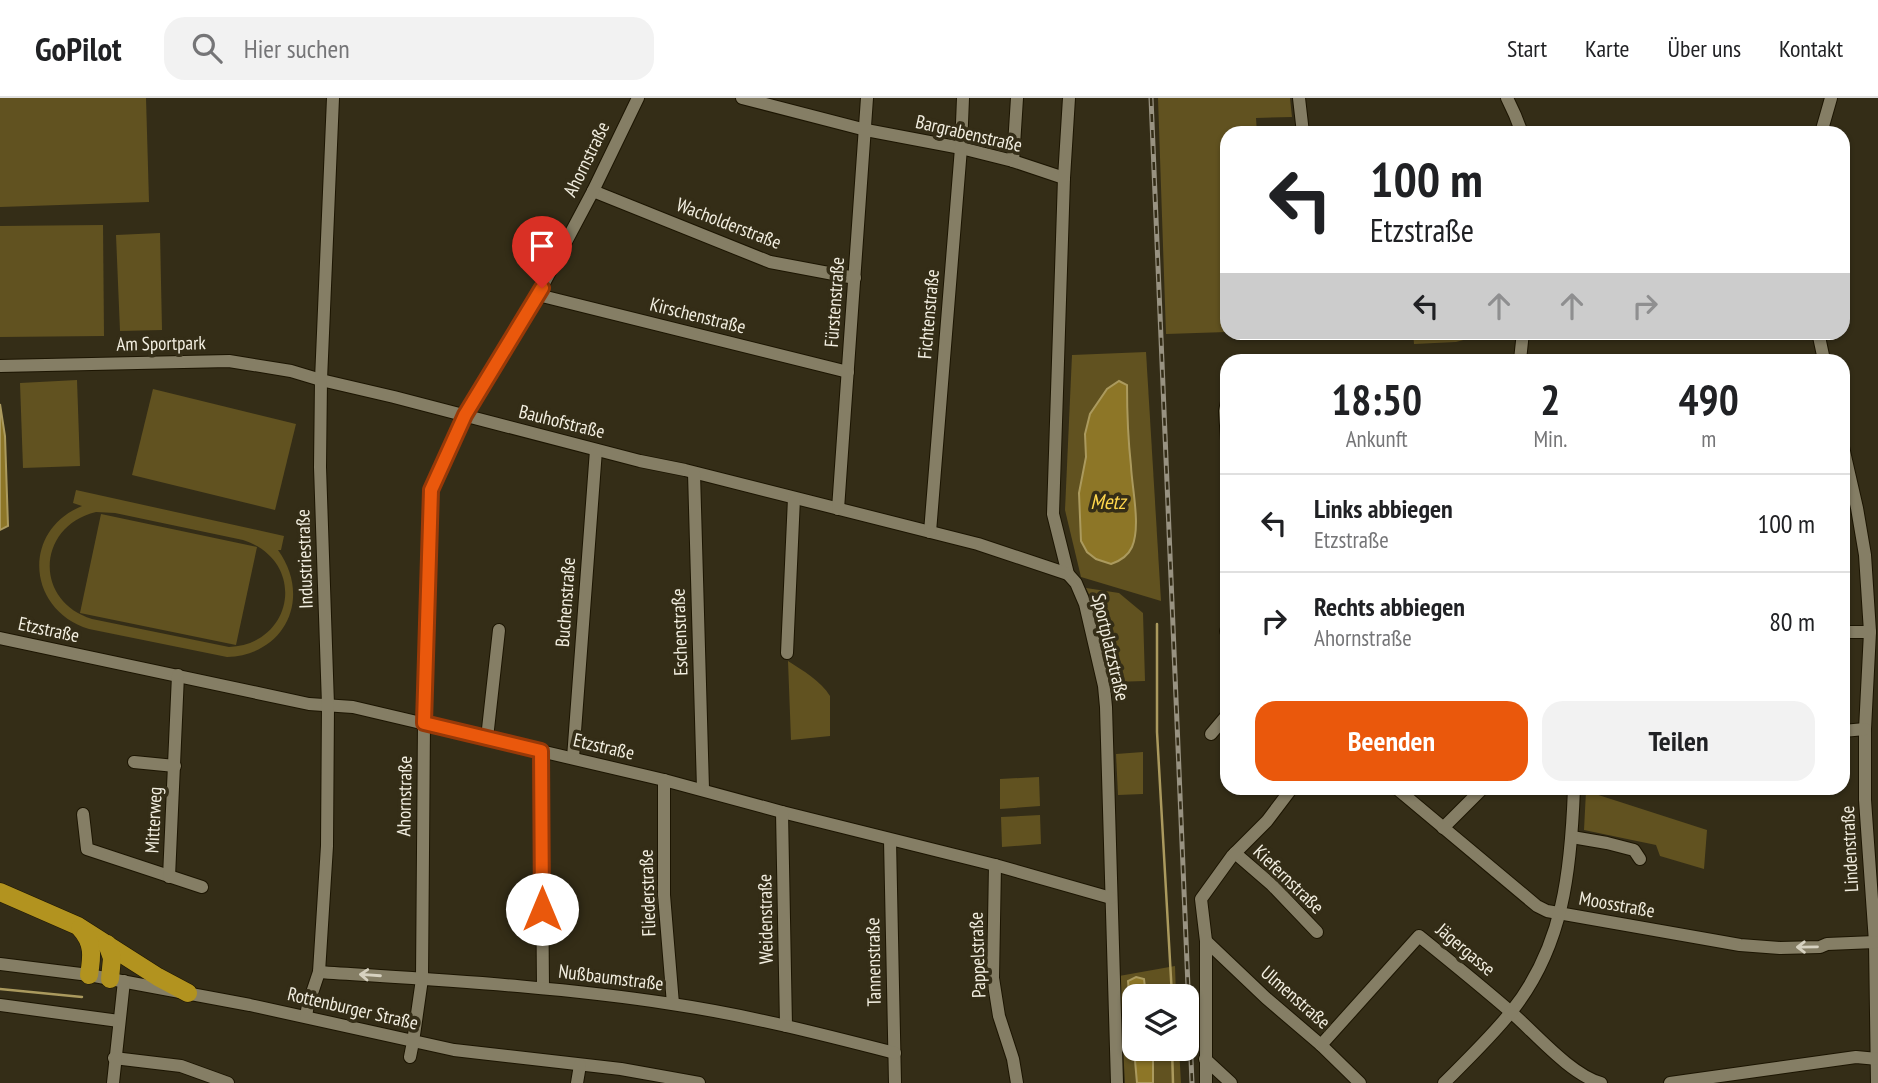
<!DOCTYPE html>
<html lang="de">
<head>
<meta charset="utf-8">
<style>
	:root { --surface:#fff; --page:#f2f2f2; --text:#202124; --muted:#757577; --line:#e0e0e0; --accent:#ea580c }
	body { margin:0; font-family:"PT Sans Narrow",sans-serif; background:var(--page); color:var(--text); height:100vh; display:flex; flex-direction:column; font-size:26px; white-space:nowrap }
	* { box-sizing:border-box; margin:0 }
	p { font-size:23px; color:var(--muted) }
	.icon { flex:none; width:38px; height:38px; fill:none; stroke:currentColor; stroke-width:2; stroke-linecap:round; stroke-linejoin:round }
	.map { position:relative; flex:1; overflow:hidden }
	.panel { position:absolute; left:1220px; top:256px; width:630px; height:441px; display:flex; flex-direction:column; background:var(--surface); border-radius:21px; box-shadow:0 2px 5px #0004 }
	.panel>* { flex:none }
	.hud { position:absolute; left:1220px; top:28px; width:630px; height:214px; border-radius:21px; box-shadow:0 2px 5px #0004; background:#fff; color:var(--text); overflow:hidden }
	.controls { position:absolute; left:1122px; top:886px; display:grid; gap:14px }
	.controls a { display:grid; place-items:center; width:77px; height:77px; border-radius:14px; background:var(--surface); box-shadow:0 2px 5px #0004; font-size:35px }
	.pin { position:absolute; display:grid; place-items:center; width:60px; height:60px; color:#fff; margin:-72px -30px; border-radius:50% 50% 50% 0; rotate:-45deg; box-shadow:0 0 7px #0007 }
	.pin .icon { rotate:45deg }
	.me { position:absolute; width:77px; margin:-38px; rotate:0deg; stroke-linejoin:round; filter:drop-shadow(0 0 5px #0008) }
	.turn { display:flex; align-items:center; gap:24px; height:147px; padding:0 35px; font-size:32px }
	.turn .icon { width:91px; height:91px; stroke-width:2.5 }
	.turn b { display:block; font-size:49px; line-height:60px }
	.lanes { display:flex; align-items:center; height:66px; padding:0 35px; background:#0003; justify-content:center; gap:35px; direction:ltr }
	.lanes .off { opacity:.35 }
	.eta { display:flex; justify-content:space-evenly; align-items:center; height:119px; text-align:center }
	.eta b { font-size:42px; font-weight:700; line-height:49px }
	.button { display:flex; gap:14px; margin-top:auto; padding:14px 35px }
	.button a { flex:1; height:80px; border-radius:21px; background:var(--accent); color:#fff; font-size:28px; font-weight:700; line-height:80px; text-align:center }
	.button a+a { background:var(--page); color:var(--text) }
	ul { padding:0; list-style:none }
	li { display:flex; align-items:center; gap:21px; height:98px; padding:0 35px; border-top:2px solid var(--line) }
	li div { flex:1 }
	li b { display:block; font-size:26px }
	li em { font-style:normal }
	header { display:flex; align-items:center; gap:42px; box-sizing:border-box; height:98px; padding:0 35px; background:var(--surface); border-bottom:2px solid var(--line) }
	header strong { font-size:33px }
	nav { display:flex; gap:38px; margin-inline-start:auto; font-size:24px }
	.search { width:490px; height:63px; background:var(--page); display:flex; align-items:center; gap:18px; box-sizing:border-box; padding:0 24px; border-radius:21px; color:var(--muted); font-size:26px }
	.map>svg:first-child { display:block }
</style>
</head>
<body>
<header>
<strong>GoPilot</strong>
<div class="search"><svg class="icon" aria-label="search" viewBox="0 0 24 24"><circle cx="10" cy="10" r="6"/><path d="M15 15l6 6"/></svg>Hier suchen</div>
<nav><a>Start</a><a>Karte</a><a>Über uns</a><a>Kontakt</a></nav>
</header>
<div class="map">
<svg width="1878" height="985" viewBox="0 0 1878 985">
	<rect width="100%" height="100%" fill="#342d17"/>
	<g fill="#615220" fill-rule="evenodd">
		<polygon points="0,0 146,0 149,104 0,109"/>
		<polygon points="1158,0 1290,0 1292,19 1256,20 1257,35 1227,35 1227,234 1166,236"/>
		<polygon points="103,127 104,238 0,239 0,128"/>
		<polygon points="160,135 162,232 120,233 116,137"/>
		<polygon points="1413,235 1413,234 1490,235 1456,244 1414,246"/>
		<polygon points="1146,254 1161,503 1081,479 1065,412 1072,257"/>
		<polygon points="77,282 80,368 23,370 20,285"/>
		<polygon points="153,291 296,326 275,412 132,377"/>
		<path d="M 76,392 L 284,438 L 281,452 L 278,452 C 312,499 286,557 227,559 L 89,531 C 27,512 21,433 82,408 L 73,405 ZM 96,414 L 115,415 L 243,442 C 307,462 295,546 229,549 L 92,521 C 33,503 37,428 96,414 Z"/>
		<polygon points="101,416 257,449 236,547 80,515"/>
		<polygon points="1086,490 1119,495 1143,515 1145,583 1112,584 1105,529"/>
		<path d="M 788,563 C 802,572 821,583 830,598 L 830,638 L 791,642 Z"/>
		<polygon points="1143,654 1143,696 1118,697 1116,656"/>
		<polygon points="1039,679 1040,708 1000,711 1000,681"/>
		<polygon points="1586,693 1707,732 1704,771 1660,758 1656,747 1584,732"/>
		<polygon points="1040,717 1041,746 1002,749 1001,719"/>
		<polygon points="1175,868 1176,898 1134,898 1134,950 1179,950 1181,985 1125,985 1119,878"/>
	</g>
	<g fill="#8d7627" stroke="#ab9a5e" stroke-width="2">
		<path d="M 1119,283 L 1127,287 C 1127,313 1128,341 1131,368 C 1132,391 1141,428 1132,449 C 1128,458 1120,463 1111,466 L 1096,461 L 1087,454 L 1081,443 L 1079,395 L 1086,359 L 1085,336 L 1090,316 L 1107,291 Z"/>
		<polygon points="0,306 5,338 8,428 0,432"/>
		<polygon points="1136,879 1144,881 1146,898 1134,898 1134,950 1147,950 1153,962 1153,985 1137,985 1128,883"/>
	</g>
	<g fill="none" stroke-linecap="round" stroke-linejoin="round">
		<g stroke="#ab9a5e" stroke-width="2.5">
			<polyline points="1157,526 1157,634 1172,898"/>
			<polyline points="0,891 82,899"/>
			<polyline points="1172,950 1173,985"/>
		</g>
		<g stroke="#1c1502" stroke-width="14">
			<g id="minor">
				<polyline points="742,0 866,32 961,50 1013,63 1064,80"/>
				<polyline points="1069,0 1064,80 1053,416 1068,476 1076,485 1085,506 1104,588 1106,609 1117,985"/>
				<polyline points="1299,0 1303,35"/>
				<polyline points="1507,0 1515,17 1522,35"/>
				<polyline points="1821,35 1831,0"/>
				<polyline points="1013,63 1017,0"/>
				<polyline points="593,93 770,164 855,180"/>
				<polyline points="538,197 848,274"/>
				<polyline points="1818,234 1824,262"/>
				<polyline points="1520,262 1523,234"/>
				<polyline points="0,268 229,263 291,273 321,282 394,299 640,363 685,372 978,446 1068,476"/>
				<polyline points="1227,304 1225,313 1227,342"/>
				<polyline points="1843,349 1857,410 1865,457 1870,534 1865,631 1865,702 1875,844 1877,985"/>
				<polyline points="694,375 703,691"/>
				<polyline points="838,411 867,0"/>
				<polyline points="930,434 961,50 963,0"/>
				<polyline points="1226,533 1227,534"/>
				<polyline points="1843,534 1870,534"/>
				<polyline points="0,540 309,606 353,609 664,682 782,714 995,767 1111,800"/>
				<polyline points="787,555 794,400"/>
				<polyline points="1843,633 1865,631"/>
				<polyline points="1211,636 1227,617"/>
				<polyline points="487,640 499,532"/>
				<polyline points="541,653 543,890"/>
				<polyline points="573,660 596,352"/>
				<polyline points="134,664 175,668"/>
				<polyline points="664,682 664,797 673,906"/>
				<polyline points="1396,690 1537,808 1547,813 1740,847 1780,850 1820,849 1827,846 1875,844"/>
				<polyline points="782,714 786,928"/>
				<polyline points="83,716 87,751 202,789"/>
				<polyline points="1443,730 1483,690"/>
				<polyline points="1572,739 1607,745 1634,752 1640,761"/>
				<polyline points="890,742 895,985"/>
				<polyline points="1235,755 1272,787 1317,834"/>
				<polyline points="995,767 993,880 999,918 1013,961 1017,985"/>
				<polyline points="169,779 178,577"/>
				<polyline points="1206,843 1266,900 1321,947 1360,985"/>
				<polyline points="0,866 89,877 250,907 454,952 621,971 699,985"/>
				<path d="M 319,874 C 437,882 555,888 672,906 C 747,917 821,936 895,955"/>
				<polyline points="0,907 119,923"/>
				<polyline points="306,918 308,907 319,874 327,748 328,607 320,369 321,282 333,0"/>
				<path d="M 1321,947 L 1419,838 C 1450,863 1481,888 1512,915 C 1536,936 1571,977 1601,985"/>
				<polyline points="410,959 413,944 422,881 424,625 431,392 465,317 542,189 593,93 638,0"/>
				<polyline points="114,960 181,968 228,985"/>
				<polyline points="1205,961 1231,985"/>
				<polyline points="113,985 124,883"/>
				<polyline points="577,985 580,967"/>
				<polyline points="1206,985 1206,843 1201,801 1232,758 1267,723 1292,690"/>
				<path d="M 1444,985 C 1467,962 1491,939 1511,914 C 1564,848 1571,771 1574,690"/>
				<polyline points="1670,985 1856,959 1878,961"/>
			</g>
		</g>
		<g stroke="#1c1502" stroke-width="19">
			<g id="highway">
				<polyline points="0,794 78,828 158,879 188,895"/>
				<path d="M 80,830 C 94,845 92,859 89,877"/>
				<polyline points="107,846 112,860 110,881"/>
			</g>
		</g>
		<use href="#minor" stroke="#857e65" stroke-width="12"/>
		<use href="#highway" stroke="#b2931f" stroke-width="18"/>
		<g stroke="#989281" stroke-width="5">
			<polyline id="rail" points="1151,0 1192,985"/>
		</g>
		<use href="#rail" stroke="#342d17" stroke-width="2.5" stroke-dasharray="8" stroke-linecap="butt"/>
	</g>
	<defs><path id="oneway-shaft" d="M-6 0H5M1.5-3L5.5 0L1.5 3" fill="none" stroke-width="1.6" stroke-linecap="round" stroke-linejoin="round" transform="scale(1.75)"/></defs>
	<g stroke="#d7d2c1">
		<use href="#oneway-shaft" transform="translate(1807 849) rotate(179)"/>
		<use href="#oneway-shaft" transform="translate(370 877) rotate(-176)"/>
	</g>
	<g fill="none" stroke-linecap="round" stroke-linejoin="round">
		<g stroke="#983908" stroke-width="18">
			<polyline id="route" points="542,811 541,653 424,625 431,392 465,317 542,190"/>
		</g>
		<use href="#route" stroke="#ea580c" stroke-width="12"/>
	</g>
	<g text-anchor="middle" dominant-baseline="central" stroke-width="7" stroke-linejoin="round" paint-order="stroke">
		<g font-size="19" fill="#f2eee0" stroke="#342d17">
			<text transform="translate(969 35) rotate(13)">Bargrabenstraße</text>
			<text transform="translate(586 61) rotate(-64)">Ahornstraße</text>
			<text transform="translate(729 125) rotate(21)">Wacholderstraße</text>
			<text transform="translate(834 204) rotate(-86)">Fürstenstraße</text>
			<text transform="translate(928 216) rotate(-85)">Fichtenstraße</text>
			<text transform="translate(698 217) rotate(14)">Kirschenstraße</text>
			<text transform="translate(161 245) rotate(-1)">Am Sportpark</text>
			<text transform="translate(562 323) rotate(14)">Bauhofstraße</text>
			<text transform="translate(304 461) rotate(-92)">Industriestraße</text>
			<text transform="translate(565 504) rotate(-86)">Buchenstraße</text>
			<text transform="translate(49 531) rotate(12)">Etzstraße</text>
			<text transform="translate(679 534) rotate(-92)">Eschenstraße</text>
			<text transform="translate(1111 549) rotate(77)">Sportplatzstraße</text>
			<text transform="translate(604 648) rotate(13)">Etzstraße</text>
			<text transform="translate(404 698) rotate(-89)">Ahornstraße</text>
			<text transform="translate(153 722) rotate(-87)">Mitterweg</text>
			<text transform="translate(1849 751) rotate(-93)">Lindenstraße</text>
			<text transform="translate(1289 781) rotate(44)">Kiefernstraße</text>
			<text transform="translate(647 795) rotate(-92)">Fliederstraße</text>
			<text transform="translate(1617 806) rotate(10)">Moosstraße</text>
			<text transform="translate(765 821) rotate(-91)">Weidenstraße</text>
			<text transform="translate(1466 851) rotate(40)">Jägergasse</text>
			<text transform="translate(977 857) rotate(-92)">Pappelstraße</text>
			<text transform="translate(873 864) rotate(-91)">Tannenstraße</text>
			<text transform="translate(611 879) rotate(7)">Nußbaumstraße</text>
			<text transform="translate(1296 899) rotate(41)">Ulmenstraße</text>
			<text transform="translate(353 910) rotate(13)">Rottenburger Straße</text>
		</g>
		<g font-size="21" font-style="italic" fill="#ffd74d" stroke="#342d17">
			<text x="1108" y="403">Metz</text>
		</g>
	</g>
</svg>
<div class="controls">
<a><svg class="icon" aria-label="layers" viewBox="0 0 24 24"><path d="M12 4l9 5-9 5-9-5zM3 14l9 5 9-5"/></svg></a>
</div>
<div class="pin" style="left:542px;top:190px;background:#d93025"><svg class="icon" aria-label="arrive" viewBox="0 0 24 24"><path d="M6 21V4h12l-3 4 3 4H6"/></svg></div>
<svg class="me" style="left:542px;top:811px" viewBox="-20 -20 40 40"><circle r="19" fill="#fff"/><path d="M0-13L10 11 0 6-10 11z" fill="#ea580c"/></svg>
<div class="hud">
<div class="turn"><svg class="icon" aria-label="left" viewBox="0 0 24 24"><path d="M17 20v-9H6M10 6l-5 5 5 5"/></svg><div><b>100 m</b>Etzstraße</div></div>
<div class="lanes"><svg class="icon" aria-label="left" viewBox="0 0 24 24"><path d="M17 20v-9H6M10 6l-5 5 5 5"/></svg><svg class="icon off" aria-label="ahead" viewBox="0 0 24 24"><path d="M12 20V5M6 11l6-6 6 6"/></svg><svg class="icon off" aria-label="ahead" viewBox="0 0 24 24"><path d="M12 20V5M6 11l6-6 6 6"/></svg><svg class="icon off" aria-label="right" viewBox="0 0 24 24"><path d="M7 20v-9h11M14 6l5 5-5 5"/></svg></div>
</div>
<section class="panel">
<div class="eta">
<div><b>18:50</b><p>Ankunft</p></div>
<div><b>2</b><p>Min.</p></div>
<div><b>490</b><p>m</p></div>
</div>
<ul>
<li><svg class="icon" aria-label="left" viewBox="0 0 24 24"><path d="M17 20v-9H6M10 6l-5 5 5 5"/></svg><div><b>Links abbiegen</b><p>Etzstraße</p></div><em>100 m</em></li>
<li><svg class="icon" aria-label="right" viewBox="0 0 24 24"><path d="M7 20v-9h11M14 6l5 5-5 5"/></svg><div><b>Rechts abbiegen</b><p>Ahornstraße</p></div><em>80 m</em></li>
</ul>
<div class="button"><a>Beenden</a><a>Teilen</a></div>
</section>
</div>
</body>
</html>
